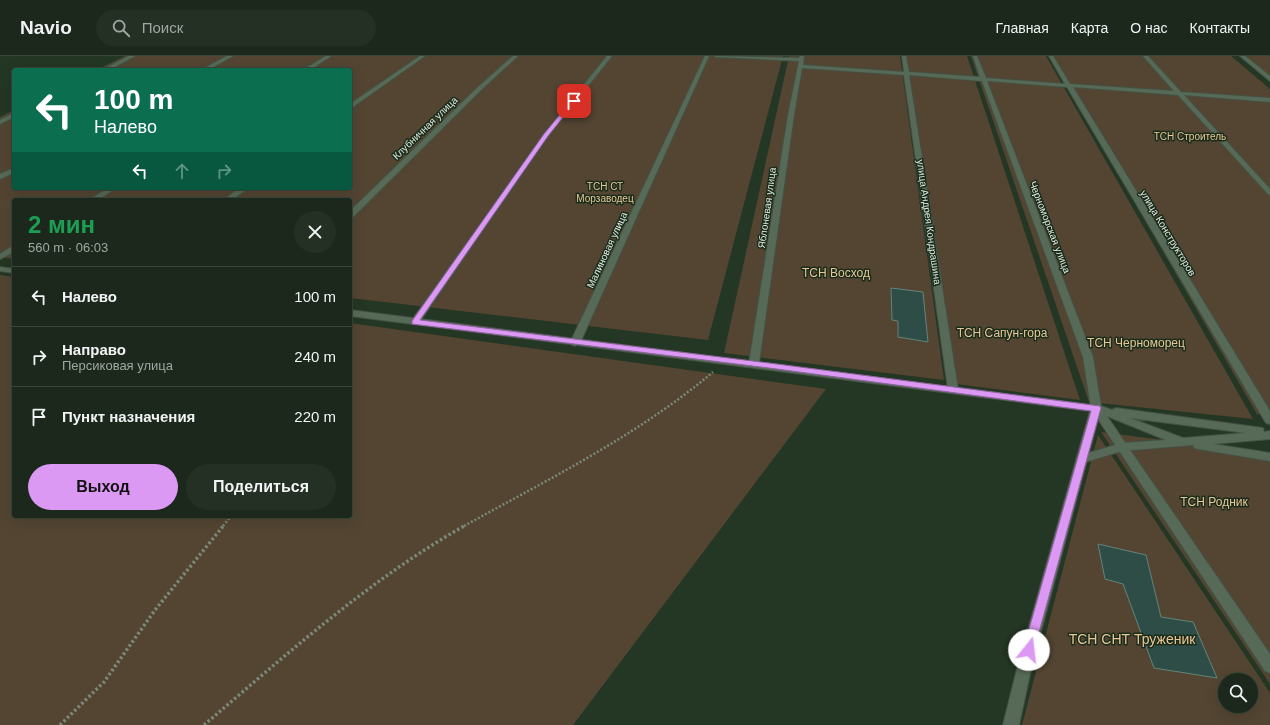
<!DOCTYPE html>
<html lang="ru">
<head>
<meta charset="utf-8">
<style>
	:root { --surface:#1b281b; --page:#243024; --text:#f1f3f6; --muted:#a0a6a3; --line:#39443a; --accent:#dc99f4 }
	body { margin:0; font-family:Arial,sans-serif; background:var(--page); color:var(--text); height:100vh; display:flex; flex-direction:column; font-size:15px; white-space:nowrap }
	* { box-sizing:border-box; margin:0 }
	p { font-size:13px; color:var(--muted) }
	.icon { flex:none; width:22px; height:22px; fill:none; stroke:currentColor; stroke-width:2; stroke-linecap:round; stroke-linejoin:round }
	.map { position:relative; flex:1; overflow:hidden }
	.drawer { position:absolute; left:12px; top:142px; width:340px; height:320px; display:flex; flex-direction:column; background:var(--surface); border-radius:4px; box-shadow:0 4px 16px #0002,0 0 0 1px var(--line) }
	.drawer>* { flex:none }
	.hud { position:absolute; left:12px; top:12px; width:340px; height:122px; border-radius:4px; box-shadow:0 4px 16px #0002,0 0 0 1px var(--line); background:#0b6e4f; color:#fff; overflow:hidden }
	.fabs { position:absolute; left:1218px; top:617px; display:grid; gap:8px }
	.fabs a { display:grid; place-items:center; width:40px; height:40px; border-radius:50%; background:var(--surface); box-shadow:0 4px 16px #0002,0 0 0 1px var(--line); font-size:20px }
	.pin { position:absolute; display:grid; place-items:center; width:34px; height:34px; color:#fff; margin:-17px; border-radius:8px; box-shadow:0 2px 6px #0006 }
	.me { position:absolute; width:44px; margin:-22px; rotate:16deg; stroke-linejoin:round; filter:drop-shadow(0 0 3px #0008) }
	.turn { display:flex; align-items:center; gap:14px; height:84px; padding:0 16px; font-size:18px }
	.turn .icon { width:52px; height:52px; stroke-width:2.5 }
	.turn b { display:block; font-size:28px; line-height:34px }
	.lanes { display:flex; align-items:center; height:38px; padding:0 16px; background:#0003; justify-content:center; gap:20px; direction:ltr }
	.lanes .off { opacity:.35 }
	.round { display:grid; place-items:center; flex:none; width:42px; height:42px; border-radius:21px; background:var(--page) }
	.head { display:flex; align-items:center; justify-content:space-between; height:68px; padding:0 16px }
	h1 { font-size:24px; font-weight:600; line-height:30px; color:#1e9e55 }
	.cta { display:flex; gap:8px; margin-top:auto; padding:8px 16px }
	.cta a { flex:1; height:46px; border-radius:24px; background:var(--accent); color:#111; font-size:16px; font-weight:600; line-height:46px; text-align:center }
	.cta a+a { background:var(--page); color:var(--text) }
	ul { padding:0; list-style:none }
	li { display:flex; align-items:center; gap:12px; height:60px; padding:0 16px; border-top:1px solid var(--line) }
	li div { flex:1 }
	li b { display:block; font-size:15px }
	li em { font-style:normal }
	header { display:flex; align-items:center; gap:24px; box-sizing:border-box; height:56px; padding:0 20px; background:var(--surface); border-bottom:1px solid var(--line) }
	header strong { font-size:19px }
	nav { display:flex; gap:22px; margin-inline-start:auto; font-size:14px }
	.search { width:280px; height:36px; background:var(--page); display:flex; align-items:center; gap:10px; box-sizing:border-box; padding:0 14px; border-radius:22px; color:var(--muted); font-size:15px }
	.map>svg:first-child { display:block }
</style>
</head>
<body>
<header>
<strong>Navio</strong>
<div class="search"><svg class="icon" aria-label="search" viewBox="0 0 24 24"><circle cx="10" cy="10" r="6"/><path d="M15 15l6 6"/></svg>Поиск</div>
<nav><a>Главная</a><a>Карта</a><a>О нас</a><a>Контакты</a></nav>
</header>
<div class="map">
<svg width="1270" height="669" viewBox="0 0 1270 669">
	<rect width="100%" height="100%" fill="#243624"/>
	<g fill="#534532" fill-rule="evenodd">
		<polygon points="125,0 783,0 708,284 350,242 350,144 14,144 14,203 0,201 0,61 14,54 14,132 350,132 350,14 96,14"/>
		<polygon points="789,0 900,0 944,324 724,297"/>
		<polygon points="906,0 967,0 1080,344 956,328"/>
		<polygon points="971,0 1046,0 1253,363 1089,346"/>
		<polygon points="1050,0 1231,0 1270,33 1270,360 1257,358"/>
		<polygon points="1240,0 1270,0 1270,24"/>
		<polygon points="0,219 14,221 14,460 350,460 350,267 826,333 573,669 0,669"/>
		<polygon points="1101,376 1270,398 1270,628"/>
		<path d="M 1098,379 L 1270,637 L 1270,669 L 1022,669 ZM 1225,624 L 1251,624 L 1251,650 L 1225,650 Z"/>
	</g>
	<g fill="#2e4d46" stroke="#63847c">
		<polygon points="891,232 923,236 928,286 898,281 898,265 892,264"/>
		<polygon points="1098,488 1146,499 1161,561 1193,566 1217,622 1154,612 1123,528 1105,523"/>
	</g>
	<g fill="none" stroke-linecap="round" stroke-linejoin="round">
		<g stroke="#435244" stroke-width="2">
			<g id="service">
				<polygon points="227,0 233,0 208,14 201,14"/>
				<polygon points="326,0 331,0 310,14 303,14"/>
				<polygon points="420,0 425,0 350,53 350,48"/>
				<polygon points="513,0 518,0 482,33 353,161 350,161 350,155 478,31"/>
				<polygon points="607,0 612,0 548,80 418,268 412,268 411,266 412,264 544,78"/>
				<polygon points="705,0 709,0 580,287 575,290 572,289 570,287"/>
				<path d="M 714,0 L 799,2 L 800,0 L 804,0 L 803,9 L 904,16 L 902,0 L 906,0 L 909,16 L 980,21 L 973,0 L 977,0 L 986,22 L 1065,28 L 1049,0 L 1053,0 L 1070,28 L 1174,35 L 1143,0 L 1148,0 L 1181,36 L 1270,42 L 1270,46 L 1184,39 L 1270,133 L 1270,139 L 1268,138 L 1178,39 L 1073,31 L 1270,355 L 1270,368 L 1266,367 L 1067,31 L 987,25 L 1093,301 L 1101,350 L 1112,354 L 1116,352 L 1263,372 L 1264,376 L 1270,375 L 1270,383 L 1213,388 L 1270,397 L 1270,405 L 1198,393 L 1194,392 L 1193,389 L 1122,395 L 1082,407 L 1078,406 L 1076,403 L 1078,400 L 1122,387 L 1166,384 L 1092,354 L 1091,352 L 1083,301 L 982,25 L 909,19 L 958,333 L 957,335 L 953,336 L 948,333 L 904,19 L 802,12 L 794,59 L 759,307 L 754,310 L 751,309 L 749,307 L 788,59 L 799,5 L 716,1 ZM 1130,362 L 1246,377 L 1183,382 Z"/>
				<polygon points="1240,0 1245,0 1270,20 1270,25"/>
				<polygon points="14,112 14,117 0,123 0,118"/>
				<polygon points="108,132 116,132 98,144 89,144"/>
				<polygon points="240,132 248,132 232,144 223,144"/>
				<polygon points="11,191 14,191 14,196 0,203 0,198"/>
			</g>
		</g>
		<g stroke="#435244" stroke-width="2">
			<g id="minor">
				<polygon points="0,211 14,213 14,217 0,215"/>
				<polygon points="350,254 1100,350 1270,598 1270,617 1265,615 1098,363 1032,609 1019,669 1003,669 1018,609 1090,355 350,260"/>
			</g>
		</g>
		<g stroke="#435244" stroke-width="2">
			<g id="tertiary">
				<polygon points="129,0 135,0 109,14 102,14"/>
				<polygon points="14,57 14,61 0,68 0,64"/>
			</g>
		</g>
		<g stroke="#7a897a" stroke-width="2.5" stroke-dasharray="2 2" stroke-linecap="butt">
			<polyline points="223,470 231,460"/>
			<path d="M 464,470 C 549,423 638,379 713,316"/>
		</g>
		<g stroke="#7a897a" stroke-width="3.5" stroke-dasharray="2.5 2.5" stroke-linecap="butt">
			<polyline points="60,669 104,626 155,554 224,469"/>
			<path d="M 204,669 C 286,599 371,522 466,469"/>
		</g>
		<use href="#service" fill="#576a57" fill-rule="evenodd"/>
		<use href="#minor" fill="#576a57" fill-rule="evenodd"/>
		<use href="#tertiary" fill="#576a57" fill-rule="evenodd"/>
	</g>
	<polygon fill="#dc99f4" stroke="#8f639f" points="572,44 576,45 548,80 420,264 769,307 1100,350 1101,352 1033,598 1029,600 1025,598 1023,594 1091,355 769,312 412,268 412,265 544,78"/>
	<g text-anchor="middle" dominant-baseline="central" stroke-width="3" stroke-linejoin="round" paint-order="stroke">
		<g font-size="10" fill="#dfeadf" stroke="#1a2c1b">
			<text transform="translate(425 72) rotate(-44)">Клубничная улица</text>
			<text transform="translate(767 152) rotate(-82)">Яблоневая улица</text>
			<text transform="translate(929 166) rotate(82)">улица Андрея Кондрашина</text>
			<text transform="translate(1050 171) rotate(69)">Черноморская улица</text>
			<text transform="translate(1168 177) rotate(59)">улица Конструкторов</text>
			<text transform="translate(607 194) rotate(-65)">Малиновая улица</text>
		</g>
		<g font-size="10" fill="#e9c695" stroke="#1a2c1b">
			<text x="1190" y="80">ТСН Строитель</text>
			<text x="605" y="130">ТСН СТ<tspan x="605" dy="12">Морзаводец</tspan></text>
		</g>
		<g font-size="12" fill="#e9c695" stroke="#1a2c1b">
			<text x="836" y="217">ТСН Восход</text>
			<text x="1002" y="277">ТСН Сапун-гора</text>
			<text x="1136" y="287">ТСН Черноморец</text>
			<text x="1214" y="446">ТСН Родник</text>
		</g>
		<g font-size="14" fill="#e9c695" stroke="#1a2c1b">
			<text x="1132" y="583">ТСН СНТ Труженик</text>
		</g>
	</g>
</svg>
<div class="fabs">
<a><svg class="icon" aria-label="search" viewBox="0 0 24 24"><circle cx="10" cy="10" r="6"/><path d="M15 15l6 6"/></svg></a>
</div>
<div class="pin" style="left:574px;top:45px;background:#d93025"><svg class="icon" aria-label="arrive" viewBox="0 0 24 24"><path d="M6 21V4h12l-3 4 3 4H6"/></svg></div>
<svg class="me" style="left:1029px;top:594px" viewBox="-20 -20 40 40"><circle r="19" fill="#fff"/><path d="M0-13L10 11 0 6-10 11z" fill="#dc99f4"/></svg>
<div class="hud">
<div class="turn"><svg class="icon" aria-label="left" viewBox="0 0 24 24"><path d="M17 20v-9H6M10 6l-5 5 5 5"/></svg><div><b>100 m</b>Налево</div></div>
<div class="lanes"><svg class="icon" aria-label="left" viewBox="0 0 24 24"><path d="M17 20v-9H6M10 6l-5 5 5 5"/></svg><svg class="icon off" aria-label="ahead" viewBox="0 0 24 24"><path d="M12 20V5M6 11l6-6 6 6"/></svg><svg class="icon off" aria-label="right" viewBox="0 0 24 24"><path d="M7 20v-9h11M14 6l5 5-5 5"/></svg></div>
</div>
<section class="drawer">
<div class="head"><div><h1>2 мин</h1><p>560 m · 06:03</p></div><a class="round"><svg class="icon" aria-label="close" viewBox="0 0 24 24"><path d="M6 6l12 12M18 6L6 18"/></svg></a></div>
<ul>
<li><svg class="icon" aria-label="left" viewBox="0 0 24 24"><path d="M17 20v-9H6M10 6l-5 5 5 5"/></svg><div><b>Налево</b></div><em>100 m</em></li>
<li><svg class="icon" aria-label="right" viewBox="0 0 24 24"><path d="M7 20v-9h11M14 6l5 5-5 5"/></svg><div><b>Направо</b><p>Персиковая улица</p></div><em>240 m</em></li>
<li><svg class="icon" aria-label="arrive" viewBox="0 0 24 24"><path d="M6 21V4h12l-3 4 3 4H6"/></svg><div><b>Пункт назначения</b></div><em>220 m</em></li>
</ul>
<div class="cta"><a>Выход</a><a>Поделиться</a></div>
</section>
</div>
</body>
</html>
